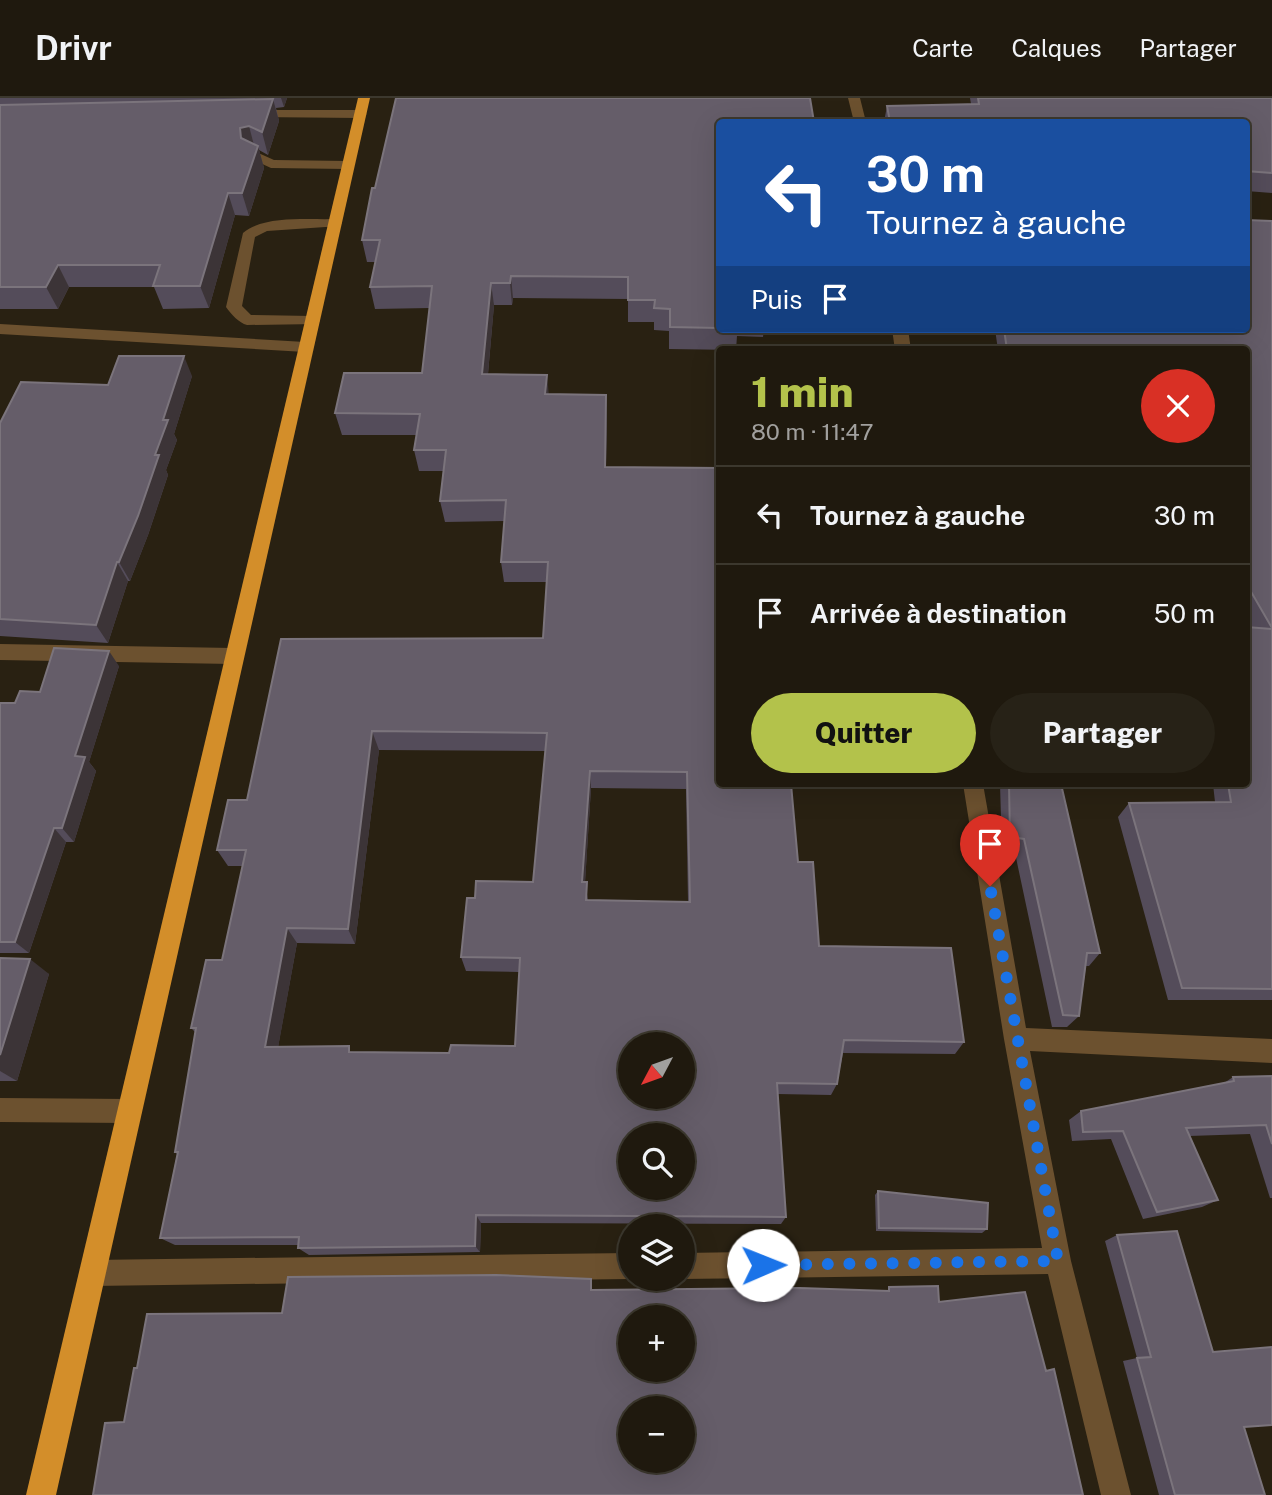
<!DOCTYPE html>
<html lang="fr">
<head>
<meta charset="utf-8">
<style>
	:root { --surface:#1f190e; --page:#272217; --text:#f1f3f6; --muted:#a1a09e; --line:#3c382e; --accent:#b3c24b }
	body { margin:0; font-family:"Public Sans",sans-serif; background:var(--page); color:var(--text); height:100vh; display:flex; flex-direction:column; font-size:26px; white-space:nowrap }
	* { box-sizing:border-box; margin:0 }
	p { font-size:23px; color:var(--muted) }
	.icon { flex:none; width:38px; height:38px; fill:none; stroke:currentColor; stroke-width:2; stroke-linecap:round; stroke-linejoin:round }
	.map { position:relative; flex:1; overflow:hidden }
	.details { position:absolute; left:716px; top:248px; width:534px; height:441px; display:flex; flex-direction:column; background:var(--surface); border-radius:7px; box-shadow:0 7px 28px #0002,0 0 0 2px var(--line) }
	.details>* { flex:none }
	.top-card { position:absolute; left:716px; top:21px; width:534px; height:214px; border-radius:7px; box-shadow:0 7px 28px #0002,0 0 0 2px var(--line); background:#1a4fa0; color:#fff; overflow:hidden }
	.needle { width:46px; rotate:229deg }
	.tools { position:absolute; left:618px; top:934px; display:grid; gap:14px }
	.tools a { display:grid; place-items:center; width:77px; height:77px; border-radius:50%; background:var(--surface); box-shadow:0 7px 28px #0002,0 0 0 2px var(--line); font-size:35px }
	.pin { position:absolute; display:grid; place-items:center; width:60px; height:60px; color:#fff; margin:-72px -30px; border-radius:50% 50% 50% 0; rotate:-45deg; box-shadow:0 0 7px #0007 }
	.pin .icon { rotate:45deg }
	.me { position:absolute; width:77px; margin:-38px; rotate:89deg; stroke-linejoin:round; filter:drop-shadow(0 0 5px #0008) }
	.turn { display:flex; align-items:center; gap:24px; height:147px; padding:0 35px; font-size:32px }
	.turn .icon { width:91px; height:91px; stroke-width:2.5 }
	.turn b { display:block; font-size:49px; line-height:60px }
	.then { display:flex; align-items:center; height:66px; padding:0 35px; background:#0003; gap:14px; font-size:26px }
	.round { display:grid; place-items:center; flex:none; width:74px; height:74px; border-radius:37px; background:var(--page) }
	.head { display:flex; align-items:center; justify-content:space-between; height:119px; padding:0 35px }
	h1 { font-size:42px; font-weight:800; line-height:52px; color:var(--accent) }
	.cta { display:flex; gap:14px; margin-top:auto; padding:14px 35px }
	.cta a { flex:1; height:80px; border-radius:42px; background:var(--accent); color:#111; font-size:28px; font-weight:800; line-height:80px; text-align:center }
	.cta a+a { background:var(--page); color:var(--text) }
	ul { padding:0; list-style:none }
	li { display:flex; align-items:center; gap:21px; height:98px; padding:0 35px; border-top:2px solid var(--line) }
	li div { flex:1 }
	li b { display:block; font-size:26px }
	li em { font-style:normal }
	header { display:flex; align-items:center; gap:42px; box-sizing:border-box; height:98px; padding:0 35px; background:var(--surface); border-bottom:2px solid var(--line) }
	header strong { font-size:33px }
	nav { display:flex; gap:38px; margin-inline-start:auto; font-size:24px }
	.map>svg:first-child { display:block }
</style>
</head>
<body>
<header>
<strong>Drivr</strong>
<nav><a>Carte</a><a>Calques</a><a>Partager</a></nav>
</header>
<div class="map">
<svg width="1272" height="1397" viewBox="0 0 1272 1397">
	<rect width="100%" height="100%" fill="#292112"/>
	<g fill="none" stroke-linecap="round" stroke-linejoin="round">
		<g fill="#6c512f" fill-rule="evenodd">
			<polygon points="848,0 860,0 866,24 854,24"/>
			<polygon points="250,12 360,12 367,16 360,20 245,19 243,16"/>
			<polygon points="254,53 274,62 347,63 354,67 347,71 271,70 249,60 249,54"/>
			<path d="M 335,121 L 340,122 L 342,125 L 340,128 L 267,133 L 255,139 L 242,208 L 251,217 L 312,218 L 320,223 L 317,226 L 247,227 C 239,225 231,216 226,209 L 243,135 C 264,117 308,122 335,121 Z"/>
			<polygon points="0,226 305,244 313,249 305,254 0,236"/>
			<polygon points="892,231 908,231 911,252 895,252"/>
			<polygon points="0,546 233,550 240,553 243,558 240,563 233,566 0,562"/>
			<polygon points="963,686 983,686 1026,930 1272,941 1272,965 1030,953 1071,1163 1131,1397 1101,1397 1048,1176 682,1181 682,1155 1042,1150 1004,941"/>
			<polygon points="0,1000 129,1001 138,1004 141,1013 138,1022 129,1025 0,1024"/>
			<polygon points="630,1155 630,1181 92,1188 83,1184 79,1175 83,1166 92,1162"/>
		</g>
		<polygon fill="#d38e2a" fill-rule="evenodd" points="358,0 370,0 56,1397 26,1397"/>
	</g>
	<g fill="#544c5a" fill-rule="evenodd">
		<polygon points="0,0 287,0 284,9 276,10 279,23 268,57 259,52 264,70 249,118 235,117 209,210 163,211 154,189 69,189 58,211 0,211"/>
		<polygon points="970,0 1272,0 1272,95 1246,93 1246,24 884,24 887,8 971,6"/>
		<path d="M 719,24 L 719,231 L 764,231 L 763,239 L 737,238 L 736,252 L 669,251 L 669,233 L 654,232 L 654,224 L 628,224 L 628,201 L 513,200 L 512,207 L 494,207 L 488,276 L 548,296 L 607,319 L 606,369 L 798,764 L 819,848 L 964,944 L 955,956 L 843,955 L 837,986 L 831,997 L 777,996 L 786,1119 L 781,1126 L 481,1125 L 480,1154 L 309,1157 L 298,1150 L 298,1147 L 175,1147 L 160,1140 L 177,1056 L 175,1054 L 195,934 L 191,930 L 222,862 L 243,768 L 228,768 L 217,752 L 247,702 L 543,540 L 547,484 L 504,484 L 501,464 L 504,423 L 445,424 L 440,403 L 443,373 L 419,373 L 414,352 L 417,337 L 342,337 L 335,315 L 422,275 L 430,210 L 375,211 L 370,189 L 375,164 L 367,164 L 362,142 ZM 379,652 L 545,653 L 533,784 L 475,800 L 461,859 L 466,873 L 519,874 L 515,948 L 449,955 L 354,954 L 278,949 L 297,845 L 355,846 ZM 591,690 L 686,691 L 688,804 L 588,802 L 585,784 Z"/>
		<polygon points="1272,123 1272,902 1168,902 1118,719 1129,705 1215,704 1213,686 1246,686 1249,529 1246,524 1246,252 998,252 995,231 1246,231"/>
		<polygon points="192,278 174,336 177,342 166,372 168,377 148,437 130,483 128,483 108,545 0,538 0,325 108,287"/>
		<polygon points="119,568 89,664 96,673 74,744 66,744 29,855 0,855 0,605 15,605 40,594"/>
		<polygon points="1000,686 1061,686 1100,855 1089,868 1086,868 1079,918 1067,929 1052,929 1015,755 1002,754"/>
		<polygon points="0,860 49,876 17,983 0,983"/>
		<polygon points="1272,978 1272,1100 1270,1100 1250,1036 1189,1038 1218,1102 1202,1109 1143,1121 1111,1041 1072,1043 1069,1022 1081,1013 1224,985 1233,979"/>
		<polygon points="878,1093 987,1131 982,1135 876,1133 875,1097"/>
		<polygon points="1117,1137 1213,1254 1244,1329 1265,1397 1159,1397 1123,1263 1137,1260 1105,1143"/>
	</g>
	<g fill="#3c3437">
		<polygon points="281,0 287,0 284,9"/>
		<polygon points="273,1 279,23 268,57 262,34"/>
		<polygon points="249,28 255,51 241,40 240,30"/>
		<polygon points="258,48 264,70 249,118 242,95"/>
		<polygon points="228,95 235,117 209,210 200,188"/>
		<polygon points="58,167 69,189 58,211 46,189"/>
		<polygon points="511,178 513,200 512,207 510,185"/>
		<polygon points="491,185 494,207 486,298 482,276"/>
		<polygon points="184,258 192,278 174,336 177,342 166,372 168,377 148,437 130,483 119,464 155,357 163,322"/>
		<polygon points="547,277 549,298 545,296"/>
		<polygon points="606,297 607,319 605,390 605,369"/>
		<polygon points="117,464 128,483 108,545 96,527"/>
		<polygon points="109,553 119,568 89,664 96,673 74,744 62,730 75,658"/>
		<polygon points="372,633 379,652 355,846 348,831"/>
		<polygon points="590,673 591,690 584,800 582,784"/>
		<polygon points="54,730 66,744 29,855 15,844"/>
		<polygon points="287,830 297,845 276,961 265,949"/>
		<polygon points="30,861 49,876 17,983 0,973 0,957"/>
		<polygon points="476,1117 481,1125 480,1154 475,1148"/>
	</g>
	<g fill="#655d69" stroke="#7b747c" stroke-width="2" fill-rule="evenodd">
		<path d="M 396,0 L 810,0 L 814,24 L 719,24 L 719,230 L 670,229 L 670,211 L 654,210 L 655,202 L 628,202 L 628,179 L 511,178 L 510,185 L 491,185 L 482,276 L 547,277 L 545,296 L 606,297 L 605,369 L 719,370 L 719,686 L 791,686 L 798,764 L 813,764 L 819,848 L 951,850 L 964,944 L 844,942 L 837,986 L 777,985 L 786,1119 L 476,1117 L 475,1148 L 298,1150 L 299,1139 L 160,1140 L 178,1054 L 175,1054 L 196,930 L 191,930 L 206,862 L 222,862 L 246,752 L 217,752 L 228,702 L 247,702 L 281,541 L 543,540 L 548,464 L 501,464 L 506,402 L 440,403 L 446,352 L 414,352 L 420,316 L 335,315 L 344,275 L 422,275 L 432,188 L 370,189 L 380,142 L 362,142 L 372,90 L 375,90 ZM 372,633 L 547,635 L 533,784 L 476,783 L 475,800 L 467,800 L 461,859 L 520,860 L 515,948 L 451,947 L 449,955 L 349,954 L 349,948 L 265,949 L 287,830 L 348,831 ZM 590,673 L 687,674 L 690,804 L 586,802 L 587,784 L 582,784 ZM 630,947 L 682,947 L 682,999 L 630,999 ZM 630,1038 L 682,1038 L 682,1090 L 630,1090 Z"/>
		<polygon points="978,0 1272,0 1272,75 1246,73 1246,24 890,24 887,8 979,6"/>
		<polygon points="273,1 262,34 249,28 240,30 241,40 258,48 242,95 228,95 200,188 153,188 160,167 58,167 46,189 0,189 0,7"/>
		<polygon points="1246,122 1272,123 1272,530 1246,485 1246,252 1007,252 1004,231 1246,231"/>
		<polygon points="119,258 184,258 163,322 168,322 155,357 159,357 138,418 119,464 117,464 96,527 0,521 0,325 21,284 108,287"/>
		<polygon points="1246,529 1272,531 1272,891 1182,890 1129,705 1231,704 1228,686 1246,686"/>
		<polygon points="54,550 109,553 75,658 85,659 62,730 54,730 15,844 0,844 0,605 15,605 20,593 40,594"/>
		<polygon points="1009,686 1061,686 1100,855 1087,855 1079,918 1063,917 1024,741 1010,739"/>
		<polygon points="0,860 30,861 0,957"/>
		<polygon points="1272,978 1272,1046 1266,1027 1186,1030 1218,1102 1157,1114 1123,1033 1083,1034 1081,1013 1234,983 1233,979"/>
		<polygon points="878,1093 988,1105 987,1131 879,1130"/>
		<polygon points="1177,1133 1213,1254 1272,1249 1272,1327 1244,1329 1265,1397 1175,1397 1137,1260 1151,1259 1117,1137"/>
		<path d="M 496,1177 L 591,1181 L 591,1192 L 800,1190 L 889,1193 L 889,1189 L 938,1188 L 939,1204 L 1025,1194 L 1046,1273 L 1054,1271 L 1083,1397 L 93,1397 L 105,1325 L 124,1324 L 134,1270 L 137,1270 L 147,1216 L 282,1215 L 288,1179 ZM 630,1220 L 682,1220 L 682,1272 L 630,1272 ZM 630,1311 L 682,1311 L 682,1363 L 630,1363 Z"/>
	</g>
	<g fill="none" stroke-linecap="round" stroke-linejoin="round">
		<polyline stroke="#1a73e8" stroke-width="12" stroke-dasharray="0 21.6" points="763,1167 1058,1163 990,788"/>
	</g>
</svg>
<div class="tools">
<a><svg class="needle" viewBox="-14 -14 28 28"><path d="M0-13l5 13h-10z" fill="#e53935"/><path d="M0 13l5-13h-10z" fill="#a1a09e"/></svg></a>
<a><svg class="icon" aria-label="search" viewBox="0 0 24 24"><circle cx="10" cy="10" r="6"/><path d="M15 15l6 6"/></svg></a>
<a><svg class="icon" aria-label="layers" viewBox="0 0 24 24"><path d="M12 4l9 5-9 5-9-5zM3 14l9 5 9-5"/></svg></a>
<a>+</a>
<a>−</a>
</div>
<div class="pin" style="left:990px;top:788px;background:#d93025"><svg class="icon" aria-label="arrive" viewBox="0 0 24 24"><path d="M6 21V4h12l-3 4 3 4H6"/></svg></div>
<svg class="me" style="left:763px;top:1167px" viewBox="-20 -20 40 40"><circle r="19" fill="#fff"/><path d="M0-13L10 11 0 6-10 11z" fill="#1a73e8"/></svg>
<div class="top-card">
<div class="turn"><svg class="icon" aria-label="left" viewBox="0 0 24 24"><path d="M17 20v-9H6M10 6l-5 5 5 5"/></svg><div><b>30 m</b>Tournez à gauche</div></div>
<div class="then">Puis<svg class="icon" aria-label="arrive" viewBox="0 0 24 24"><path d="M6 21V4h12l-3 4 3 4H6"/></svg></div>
</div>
<section class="details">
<div class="head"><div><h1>1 min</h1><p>80 m · 11:47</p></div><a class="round" style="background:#d93025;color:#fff"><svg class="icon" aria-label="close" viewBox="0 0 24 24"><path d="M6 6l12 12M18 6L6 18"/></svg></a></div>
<ul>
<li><svg class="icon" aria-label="left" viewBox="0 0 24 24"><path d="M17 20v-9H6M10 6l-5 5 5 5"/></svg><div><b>Tournez à gauche</b></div><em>30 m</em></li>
<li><svg class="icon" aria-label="arrive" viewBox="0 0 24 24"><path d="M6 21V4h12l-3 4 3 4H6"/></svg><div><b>Arrivée à destination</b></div><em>50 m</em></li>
</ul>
<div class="cta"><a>Quitter</a><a>Partager</a></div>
</section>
</div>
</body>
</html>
